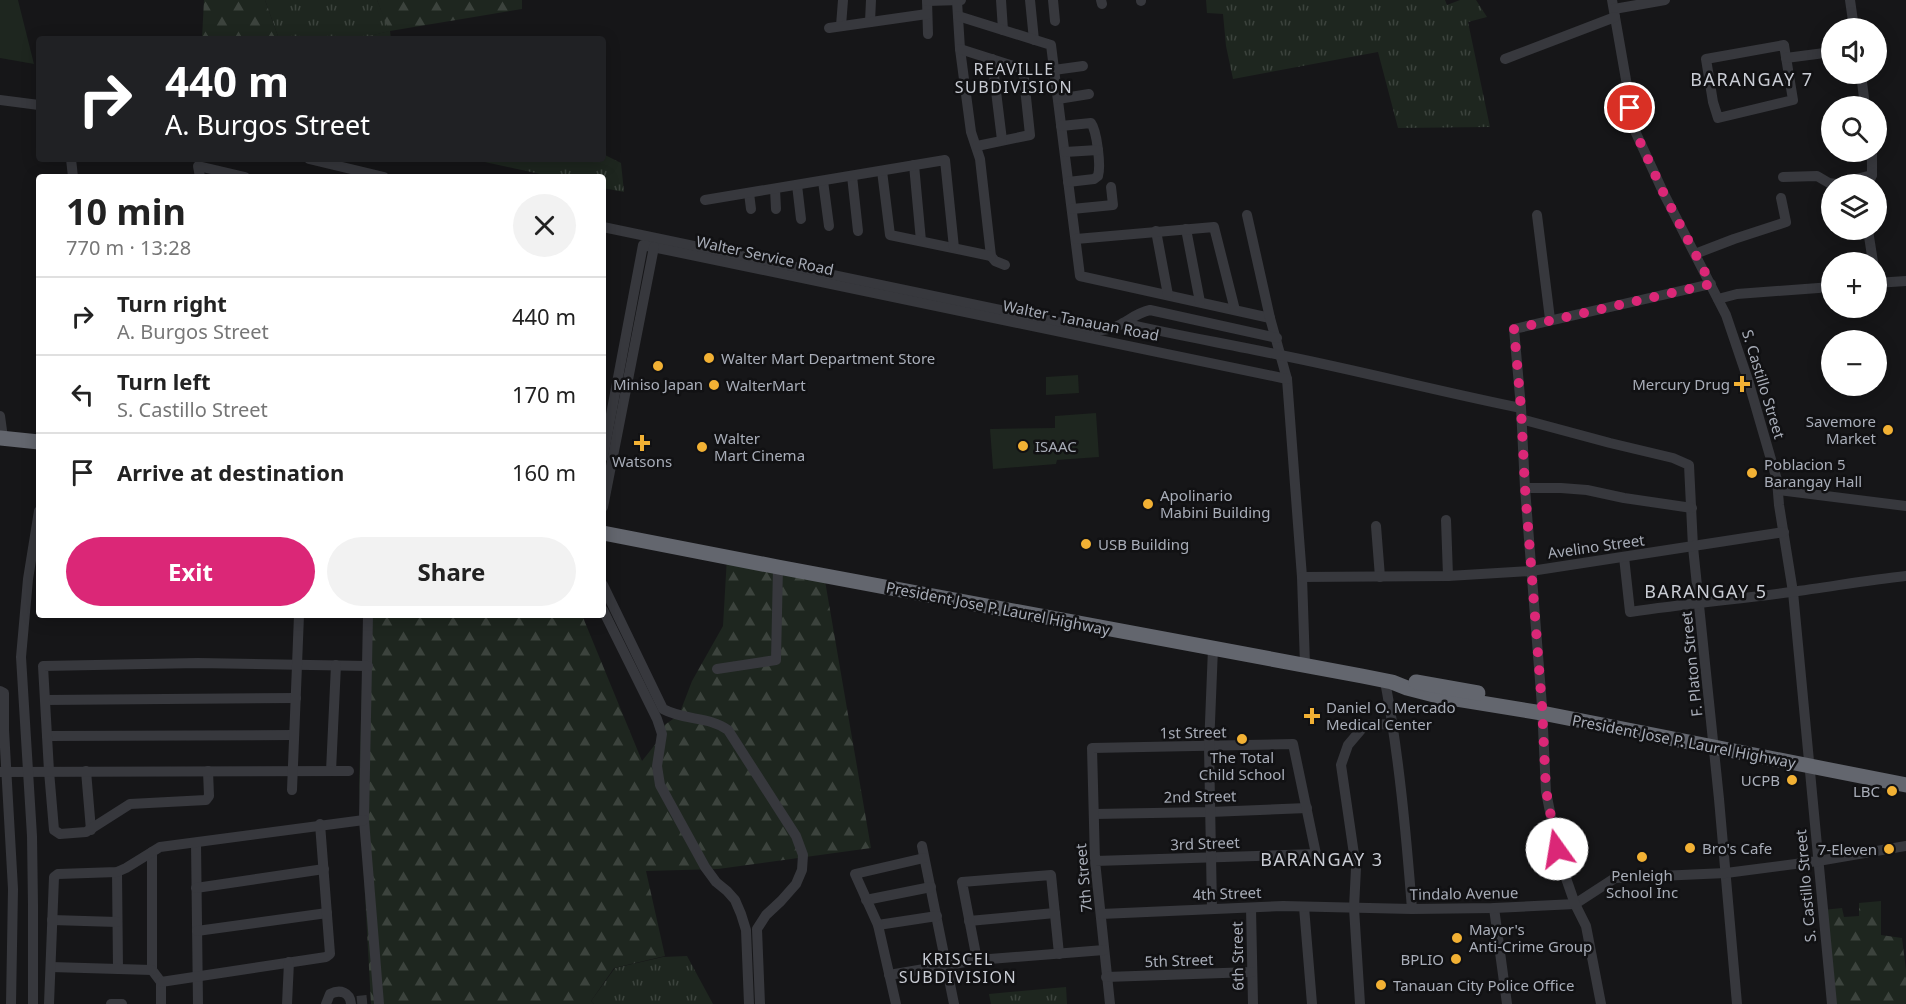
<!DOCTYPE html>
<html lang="en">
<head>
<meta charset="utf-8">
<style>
	:root { --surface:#fff; --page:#f2f2f2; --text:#222; --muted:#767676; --line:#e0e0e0; --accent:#db2777 }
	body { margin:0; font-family:"Noto Sans",sans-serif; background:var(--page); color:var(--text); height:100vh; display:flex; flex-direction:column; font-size:22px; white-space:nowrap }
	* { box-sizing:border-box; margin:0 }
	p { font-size:20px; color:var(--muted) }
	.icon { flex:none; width:33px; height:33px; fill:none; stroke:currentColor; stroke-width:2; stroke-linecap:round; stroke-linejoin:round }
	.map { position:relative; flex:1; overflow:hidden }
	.panel { position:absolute; left:36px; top:174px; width:570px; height:444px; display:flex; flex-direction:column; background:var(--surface); border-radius:6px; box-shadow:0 3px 15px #0003 }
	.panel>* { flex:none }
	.guide { position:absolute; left:36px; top:36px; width:570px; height:126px; border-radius:6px; box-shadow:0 3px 15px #0003; background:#202124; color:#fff; overflow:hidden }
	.fabs { position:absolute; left:1821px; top:18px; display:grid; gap:12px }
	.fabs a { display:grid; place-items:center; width:66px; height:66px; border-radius:50%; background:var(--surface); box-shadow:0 3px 15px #0003; font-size:30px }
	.pin { position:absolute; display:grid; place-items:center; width:51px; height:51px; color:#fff; margin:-26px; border:3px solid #fff; border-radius:50%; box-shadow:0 2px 6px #0007 }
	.me { position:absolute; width:66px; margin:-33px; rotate:347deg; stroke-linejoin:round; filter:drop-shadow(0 0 4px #0008) }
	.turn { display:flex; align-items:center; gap:21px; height:126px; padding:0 30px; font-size:27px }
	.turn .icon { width:78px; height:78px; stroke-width:2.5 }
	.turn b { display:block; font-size:42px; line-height:51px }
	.round { display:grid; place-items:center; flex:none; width:63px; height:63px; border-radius:32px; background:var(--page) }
	.summary { display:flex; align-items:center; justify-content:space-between; height:102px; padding:0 30px }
	h1 { font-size:36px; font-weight:700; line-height:45px }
	.cta { display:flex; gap:12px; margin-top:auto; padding:12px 30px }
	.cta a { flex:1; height:69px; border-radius:36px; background:var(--accent); color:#fff; font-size:24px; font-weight:700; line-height:69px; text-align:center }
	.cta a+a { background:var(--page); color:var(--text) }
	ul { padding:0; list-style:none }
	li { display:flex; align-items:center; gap:18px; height:78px; padding:0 30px; border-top:2px solid var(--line) }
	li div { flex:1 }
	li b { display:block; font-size:22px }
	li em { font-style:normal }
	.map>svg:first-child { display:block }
</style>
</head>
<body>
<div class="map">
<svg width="1906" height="1004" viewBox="0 0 1906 1004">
	<defs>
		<pattern id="grass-tufts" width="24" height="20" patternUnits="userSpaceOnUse" patternTransform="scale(1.5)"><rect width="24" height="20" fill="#1e261f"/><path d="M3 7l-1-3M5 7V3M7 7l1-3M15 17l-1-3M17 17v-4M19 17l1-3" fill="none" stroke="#3c433d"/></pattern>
		<pattern id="forest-firs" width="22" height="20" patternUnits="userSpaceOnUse" patternTransform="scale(1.5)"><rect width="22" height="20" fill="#1e261f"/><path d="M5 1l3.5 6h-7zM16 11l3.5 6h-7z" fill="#3c433d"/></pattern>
	</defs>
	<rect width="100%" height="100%" fill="#161618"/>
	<g fill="url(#grass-tufts)">
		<polygon points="265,0 377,0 390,31 357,39 279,39"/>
		<polygon points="1206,0 1445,0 1447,5 1460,0 1476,0 1487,17 1468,22 1490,127 1398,128 1378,52 1233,79 1226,46 1223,14 1207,13"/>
		<polygon points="603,154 621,163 624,192 603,188 603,177 554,177 471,159 603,159"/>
		<polygon points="687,956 713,1004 594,1004 591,1001 615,968 663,957"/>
		<polygon points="1066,987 1067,1004 991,1004 989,994"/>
	</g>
	<g fill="url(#forest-firs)">
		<polygon points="204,0 265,0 279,39 202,39"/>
		<polygon points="377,0 522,0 522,9 390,31 391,39 357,39 389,31"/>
		<polygon points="727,557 824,575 871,848 718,869 646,871 665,956 614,968 591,1001 594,1004 371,1004 359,786 364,615 582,615 642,761 661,737 660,728 679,715 692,681 723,626"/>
		<polygon points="1881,901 1881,935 1902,938 1906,970 1906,1004 1832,1004 1823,910 1842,908 1844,917 1859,916 1859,903"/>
	</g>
	<g fill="#1e261f">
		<polygon points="0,0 18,0 34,64 0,58"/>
		<polygon points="1078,375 1079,393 1046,395 1046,377"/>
		<polygon points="1096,413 1099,457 1057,460 1056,464 993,469 990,429 1055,428 1055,416"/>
	</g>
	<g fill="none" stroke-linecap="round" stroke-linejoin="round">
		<polyline stroke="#333438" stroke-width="10" stroke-dasharray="10 5" stroke-linecap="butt" points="357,1001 367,1000"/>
		<g stroke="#37383d" stroke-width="10">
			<polyline points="927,0 928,34"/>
			<polyline points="1001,0 1003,30"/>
			<polyline points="1030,0 1034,40"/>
			<polyline points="1053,0 1055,21"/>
			<polyline points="1101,0 1102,4"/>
			<polyline points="1141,0 1141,1"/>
			<polyline points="1612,0 1635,131 1664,194 1726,315 1748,380 1777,480 1779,505 1793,592 1832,1004"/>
			<polyline points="1850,0 1854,28"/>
			<polyline points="927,1 961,0"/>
			<polyline points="957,1 960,49 971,132 980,159 991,256 995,261 1005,265"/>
			<polyline points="1614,9 1665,0"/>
			<polyline points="958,16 1051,45 1080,276 1270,318"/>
			<polyline points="870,22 871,0"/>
			<polyline points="841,26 843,0"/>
			<polyline points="829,28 927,14"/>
			<polygon points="1784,45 1793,100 1718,118 1713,102 1706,59"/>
			<polyline points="960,49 1023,69 1030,135 977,146"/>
			<polyline points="1786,58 1832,52"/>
			<polyline points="992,59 1002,140"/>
			<polyline points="1505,59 1615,17"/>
			<polyline points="1054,70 1083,66"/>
			<polyline points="1861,74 1865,106"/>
			<polyline points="1058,99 1089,94"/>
			<polyline points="0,100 39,105"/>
			<path d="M 1061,126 L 1091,123 C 1097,131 1101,166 1098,176 L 1094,179 L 1068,182"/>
			<polyline points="1065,152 1098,150"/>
			<polyline points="71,159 73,177"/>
			<polyline points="309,159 384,177"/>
			<polyline points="914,165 921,241"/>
			<polyline points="882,171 890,235 991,256"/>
			<polyline points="852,176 858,231"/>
			<polyline points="200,177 198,166 245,177"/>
			<polyline points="1783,177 1817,176 1829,183 1836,184 1872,175"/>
			<polyline points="823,181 829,226"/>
			<polyline points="1868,184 1872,175 1872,152"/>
			<polyline points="797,185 801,219"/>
			<polyline points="775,189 776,209"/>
			<polyline points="749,193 751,209"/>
			<polyline points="705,200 945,160 954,248"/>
			<polyline points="1072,209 1113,205 1111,187"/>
			<polyline points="1247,215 1270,318 1287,379 1302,577 1305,665"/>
			<polyline points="1537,215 1550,319"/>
			<path d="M 603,227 L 1096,330 C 1122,331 1128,315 1150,310 L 1277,338"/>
			<polyline points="1186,229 1200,302"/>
			<polyline points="1868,230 1873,262"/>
			<polyline points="1156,231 1168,295"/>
			<polyline points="1076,239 1214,227 1235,310"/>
			<polyline points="1695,254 1734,239 1786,222 1781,198"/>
			<polyline points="1876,283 1906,281"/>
			<polyline points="1718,299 1737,294 1832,287"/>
			<path d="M 1123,323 C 1175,335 1228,344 1280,355 C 1361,371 1441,392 1521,408"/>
			<polyline points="0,416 3,438"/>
			<polyline points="1521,419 1610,443 1673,458 1689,465 1693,547 1719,799 1737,1004"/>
			<polyline points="603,457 643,245 1287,379"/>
			<polyline points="1525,488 1561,488 1587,490 1624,498 1692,508"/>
			<polyline points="1778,490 1906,506"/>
			<polyline points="603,507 654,247"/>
			<polyline points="1446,520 1448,576"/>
			<polyline points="1376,526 1380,577"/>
			<path d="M 1624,557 L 1630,612 C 1684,604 1738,599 1791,592 C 1830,587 1867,580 1906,576"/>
			<polyline points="1302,577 1448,576 1531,571 1784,532"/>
			<path d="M 603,585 L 663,709 C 685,721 709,716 728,730 L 796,836 L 803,855 L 802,870 L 796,884 L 781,901 L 766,915 L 757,929 L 760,1004"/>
			<polyline points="603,610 657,719 662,734 657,766 660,785 705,867 716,882 727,891 735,900 741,914 746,930 749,1004"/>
			<polyline points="368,615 364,820 379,1004"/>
			<polyline points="717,669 776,660 778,567"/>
			<path d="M 1385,681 C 1399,756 1406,832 1412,909"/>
			<polyline points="0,691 4,693 4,730 13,889 11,1004"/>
			<polyline points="45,700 296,698"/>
			<polyline points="47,736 294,735"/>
			<polyline points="86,771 91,830"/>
			<polyline points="208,771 209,796 206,800 130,804 86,832 60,834 54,830 49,771 43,666 198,663 368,666"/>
			<polyline points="331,771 336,665"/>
			<polyline points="0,772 349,771"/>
			<polyline points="292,790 299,615"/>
			<polyline points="1094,814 1210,812 1307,808"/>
			<polyline points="196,843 198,1004"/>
			<polyline points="922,846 954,1004"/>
			<polyline points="152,852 152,970 161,982 161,1004"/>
			<polyline points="1095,861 1316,854 1293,744 1092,748 1095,861 1110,1004"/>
			<polyline points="117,872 118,969"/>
			<polyline points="196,888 324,869"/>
			<polyline points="866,900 931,887"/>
			<polyline points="1304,907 1312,1004"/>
			<polyline points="1251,908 1253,1004"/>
			<polyline points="1494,908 1507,1004"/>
			<polyline points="1212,909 1209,747 1213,648"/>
			<polyline points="1101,914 1283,906 1412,909 1494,908 1575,904 1615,878 1726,873 1818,861 1906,846"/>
			<polyline points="52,920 117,922"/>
			<polyline points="969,921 1055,913"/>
			<polyline points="878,925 937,916"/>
			<polyline points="197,931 327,913"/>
			<polyline points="977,960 962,882 1051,875 1059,954"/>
			<polyline points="51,967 152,970"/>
			<polyline points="889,975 977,960 1104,950"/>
			<polyline points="1106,977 1252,972"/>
			<polyline points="161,982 326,957 330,954 320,824"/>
			<polyline points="33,1004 33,905 32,836 21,657 28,579 39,511"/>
			<polyline points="49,1004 54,877 58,874 117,872 126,868 160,847 364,820"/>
			<polyline points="111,1004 122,1004"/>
			<polyline points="287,1004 289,962"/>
			<path d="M 326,1004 L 330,994 C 340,989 350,992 351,1004"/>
			<polyline points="896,1004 878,925 855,874 924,858"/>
			<polyline points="1360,1004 1354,908 1356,868 1341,765 1348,745 1365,725 1393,724"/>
			<polyline points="1601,1004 1586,926 1575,904 1560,861 1546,792 1542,706 1525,488 1521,408 1514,329 1711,284"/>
		</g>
		<g stroke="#63666e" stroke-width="15">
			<polyline points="0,438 39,442"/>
			<polyline points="603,533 778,567 1362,676 1392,682 1407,688 1438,696 1542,713 1906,785"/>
			<polyline points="1416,682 1478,693"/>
		</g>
	</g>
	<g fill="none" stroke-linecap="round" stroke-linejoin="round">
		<polyline stroke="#db2777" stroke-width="10" stroke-dasharray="0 18" points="1557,849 1546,790 1542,706 1525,488 1521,408 1514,329 1711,284 1664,194 1635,131 1630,108"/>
	</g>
	<g fill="#f2b134" stroke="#111113" stroke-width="2">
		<circle cx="709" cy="358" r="6"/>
		<circle cx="658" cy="366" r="6"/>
		<path d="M1739 375h6v6h6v6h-6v6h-6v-6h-6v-6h6z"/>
		<circle cx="714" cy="385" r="6"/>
		<circle cx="1888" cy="430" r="6"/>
		<path d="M639 434h6v6h6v6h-6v6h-6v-6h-6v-6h6z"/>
		<circle cx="1023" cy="446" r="6"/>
		<circle cx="702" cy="447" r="6"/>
		<circle cx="1752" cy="473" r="6"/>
		<circle cx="1148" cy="504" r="6"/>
		<circle cx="1086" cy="544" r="6"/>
		<path d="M1309 707h6v6h6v6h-6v6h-6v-6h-6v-6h6z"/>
		<circle cx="1242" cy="739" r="6"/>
		<circle cx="1792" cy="780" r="6"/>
		<circle cx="1892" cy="791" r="6"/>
		<circle cx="1690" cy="848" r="6"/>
		<circle cx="1889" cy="849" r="6"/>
		<circle cx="1642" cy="857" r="6"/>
		<circle cx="1457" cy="938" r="6"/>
		<circle cx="1456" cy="959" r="6"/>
		<circle cx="1381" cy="985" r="6"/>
	</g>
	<g text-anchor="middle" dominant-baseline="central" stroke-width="5" stroke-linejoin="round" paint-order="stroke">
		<g font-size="15" fill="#a8adb8" stroke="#111113">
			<text transform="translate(765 255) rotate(12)">Walter Service Road</text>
			<text transform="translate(1081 320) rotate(11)">Walter - Tanauan Road</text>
			<text transform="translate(1764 384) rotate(73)">S. Castillo Street</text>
			<text transform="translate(1596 546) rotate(-8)">Avelino Street</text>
			<text transform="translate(998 608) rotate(11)">President Jose P. Laurel Highway</text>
			<text transform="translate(1691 664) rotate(-96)">F. Platon Street</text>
			<text transform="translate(1193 732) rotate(-1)">1st Street</text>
			<text transform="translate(1684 741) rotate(11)">President Jose P. Laurel Highway</text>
			<text transform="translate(1200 796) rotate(-1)">2nd Street</text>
			<text transform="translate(1205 843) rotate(-2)">3rd Street</text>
			<text transform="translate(1083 878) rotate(-95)">7th Street</text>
			<text transform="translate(1805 886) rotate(-95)">S. Castillo Street</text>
			<text transform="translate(1227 893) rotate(-2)">4th Street</text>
			<text transform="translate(1464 893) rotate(-1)">Tindalo Avenue</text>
			<text transform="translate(1237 956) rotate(-91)">6th Street</text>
			<text transform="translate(1179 960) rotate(-2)">5th Street</text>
		</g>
		<g font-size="15" fill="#a8adb8" stroke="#111113" text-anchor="start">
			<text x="721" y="358">Walter Mart Department Store</text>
			<text x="658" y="384" text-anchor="middle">Miniso Japan</text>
			<text x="1730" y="384" text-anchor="end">Mercury Drug</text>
			<text x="726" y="385">WalterMart</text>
			<text x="1876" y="421" text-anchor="end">Savemore<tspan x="1876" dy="17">Market</tspan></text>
			<text x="714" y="438">Walter<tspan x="714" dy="17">Mart Cinema</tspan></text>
			<text x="1035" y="446">ISAAC</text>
			<text x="642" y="461" text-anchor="middle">Watsons</text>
			<text x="1764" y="464">Poblacion 5<tspan x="1764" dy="17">Barangay Hall</tspan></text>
			<text x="1160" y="495">Apolinario<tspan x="1160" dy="17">Mabini Building</tspan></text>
			<text x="1098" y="544">USB Building</text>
			<text x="1326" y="707">Daniel O. Mercado<tspan x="1326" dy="17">Medical Center</tspan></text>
			<text x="1242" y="757" text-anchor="middle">The Total<tspan x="1242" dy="17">Child School</tspan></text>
			<text x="1780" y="780" text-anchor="end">UCPB</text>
			<text x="1880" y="791" text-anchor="end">LBC</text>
			<text x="1702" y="848">Bro's Cafe</text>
			<text x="1877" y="849" text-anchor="end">7-Eleven</text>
			<text x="1642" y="875" text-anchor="middle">Penleigh<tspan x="1642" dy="17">School Inc</tspan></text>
			<text x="1469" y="929">Mayor's<tspan x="1469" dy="17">Anti-Crime Group</tspan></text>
			<text x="1444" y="959" text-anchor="end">BPLIO</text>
			<text x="1393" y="985">Tanauan City Police Office</text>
		</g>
		<g font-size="16" letter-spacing="1.5" fill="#c9ccd4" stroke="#111113">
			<text x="1014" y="69">REAVILLE<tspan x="1014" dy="18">SUBDIVISION</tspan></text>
			<text x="958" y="959">KRISCEL<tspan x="958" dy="18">SUBDIVISION</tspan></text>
		</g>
		<g font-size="18" letter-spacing="1.5" fill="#c9ccd4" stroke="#111113">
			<text x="1752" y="79">BARANGAY 7</text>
			<text x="1706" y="591">BARANGAY 5</text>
			<text x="1322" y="859">BARANGAY 3</text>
		</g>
	</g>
</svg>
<div class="fabs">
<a><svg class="icon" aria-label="sound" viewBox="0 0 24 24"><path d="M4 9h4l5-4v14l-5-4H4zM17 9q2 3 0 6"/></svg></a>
<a><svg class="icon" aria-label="search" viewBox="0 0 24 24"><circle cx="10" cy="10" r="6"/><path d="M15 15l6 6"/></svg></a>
<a><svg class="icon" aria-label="layers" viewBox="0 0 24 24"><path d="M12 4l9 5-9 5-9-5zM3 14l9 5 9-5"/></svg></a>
<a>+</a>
<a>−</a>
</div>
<div class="pin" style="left:1630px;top:108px;background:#d93025"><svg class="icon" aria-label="arrive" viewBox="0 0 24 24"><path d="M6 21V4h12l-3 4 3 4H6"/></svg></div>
<svg class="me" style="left:1557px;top:849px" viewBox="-20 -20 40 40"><circle r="19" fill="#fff"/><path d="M0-13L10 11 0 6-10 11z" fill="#db2777"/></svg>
<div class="guide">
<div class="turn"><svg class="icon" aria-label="right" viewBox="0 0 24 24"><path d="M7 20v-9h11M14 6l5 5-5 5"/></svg><div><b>440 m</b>A. Burgos Street</div></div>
</div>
<section class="panel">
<div class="summary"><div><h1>10 min</h1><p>770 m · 13:28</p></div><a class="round"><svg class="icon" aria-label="close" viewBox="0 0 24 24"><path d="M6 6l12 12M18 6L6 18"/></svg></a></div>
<ul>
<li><svg class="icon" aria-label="right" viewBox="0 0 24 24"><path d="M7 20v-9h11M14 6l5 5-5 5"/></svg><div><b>Turn right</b><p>A. Burgos Street</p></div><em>440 m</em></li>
<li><svg class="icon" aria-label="left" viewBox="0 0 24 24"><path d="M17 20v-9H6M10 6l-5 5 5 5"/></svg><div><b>Turn left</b><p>S. Castillo Street</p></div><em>170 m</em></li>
<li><svg class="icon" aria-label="arrive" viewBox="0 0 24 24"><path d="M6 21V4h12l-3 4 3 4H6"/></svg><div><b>Arrive at destination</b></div><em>160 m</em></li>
</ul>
<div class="cta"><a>Exit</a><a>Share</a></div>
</section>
</div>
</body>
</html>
